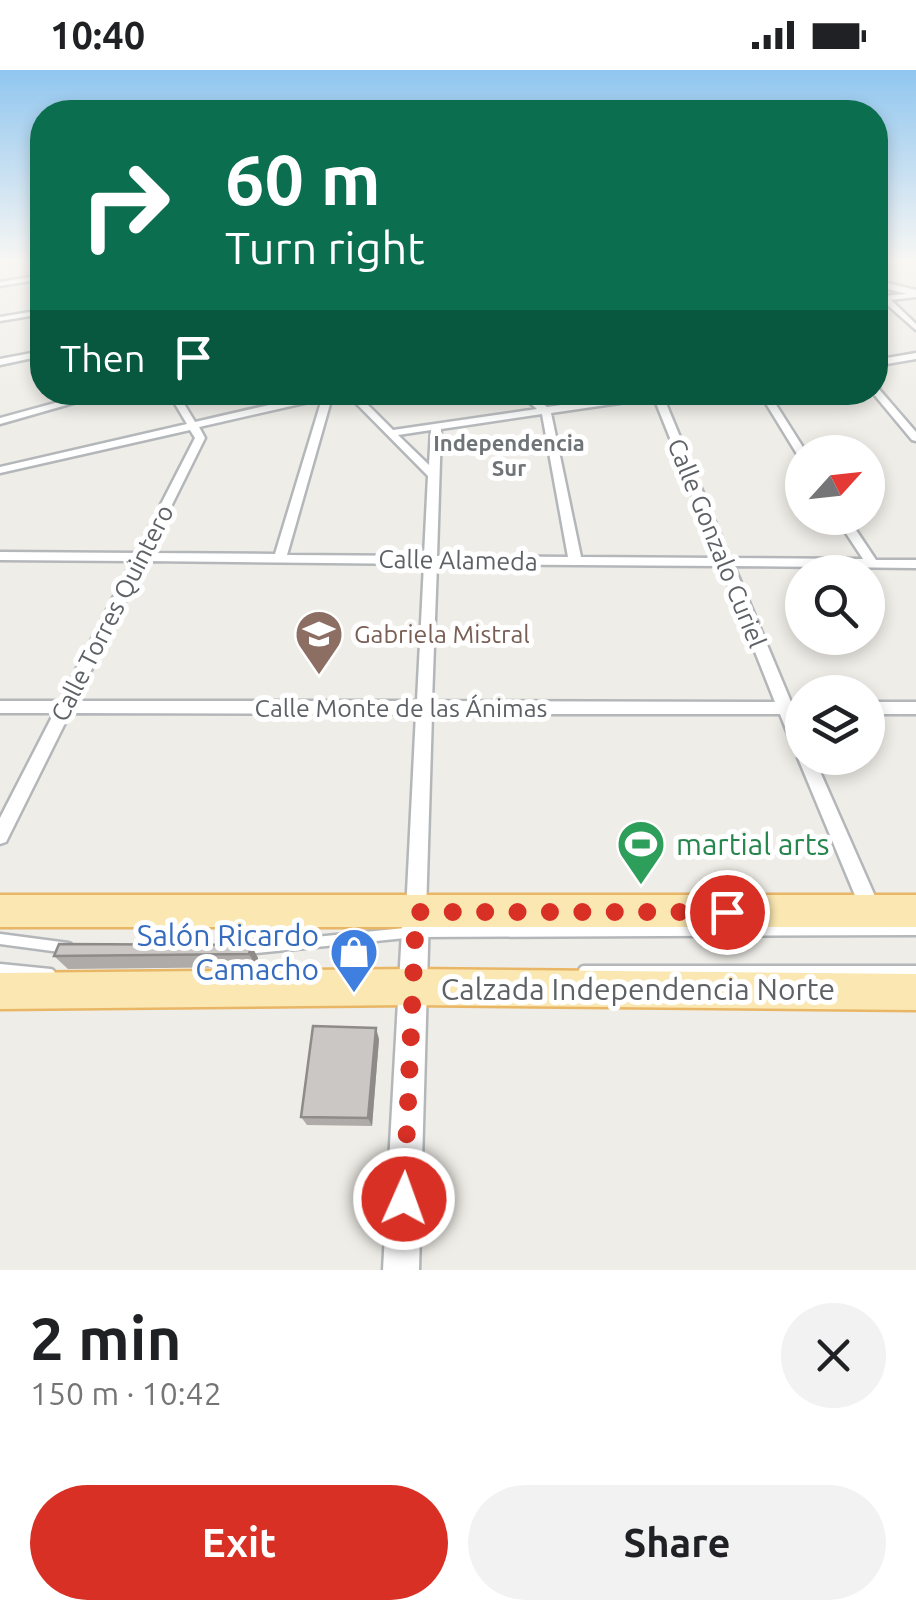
<!DOCTYPE html>
<html lang="en">
<head>
<meta charset="utf-8">
<style>
	:root { --surface:#fff; --page:#f2f2f2; --text:#202124; --muted:#757577; --accent:#d93025 }
	body { margin:0; font-family:Ubuntu,sans-serif; background:var(--page); color:var(--text); height:100vh; display:flex; flex-direction:column; font-size:38px; white-space:nowrap }
	* { box-sizing:border-box; margin:0 }
	p { font-size:32px; color:var(--muted) }
	.icon { flex:none; width:55px; height:55px; fill:none; stroke:currentColor; stroke-width:2; stroke-linecap:round; stroke-linejoin:round }
	.map { position:relative; height:1200px; overflow:hidden }
	.side { display:flex; flex-direction:column; background:var(--surface); flex:1 }
	.side>* { flex:none }
	.guide { position:absolute; left:30px; top:30px; width:858px; height:305px; border-radius:40px; box-shadow:0 5px 15px #0003; background:#0b6e4f; color:#fff; overflow:hidden }
	.needle { width:65px; rotate:63deg }
	.controls { position:absolute; left:785px; top:365px; display:grid; gap:20px }
	.controls a { display:grid; place-items:center; width:100px; height:100px; border-radius:50%; background:var(--surface); box-shadow:0 5px 15px #0003; font-size:50px }
	.pin { position:absolute; display:grid; place-items:center; width:85px; height:85px; color:#fff; margin:-42px; border:5px solid #fff; border-radius:50%; box-shadow:0 2px 10px #0007 }
	.me { position:absolute; width:110px; margin:-55px; rotate:2deg; stroke-linejoin:round; filter:drop-shadow(0 0 8px #0008) }
	.turn { display:flex; align-items:center; gap:35px; height:210px; padding:0 30px; font-size:45px }
	.turn .icon { width:130px; height:130px; stroke-width:2.5 }
	.turn b { display:block; font-size:70px; line-height:85px }
	.then { display:flex; align-items:center; height:95px; padding:0 30px; background:#0003; gap:20px; font-size:38px }
	.round { display:grid; place-items:center; flex:none; width:105px; height:105px; border-radius:52px; background:var(--page) }
	.headline { display:flex; align-items:center; justify-content:space-between; height:170px; padding:0 30px }
	h1 { font-size:60px; font-weight:700; line-height:75px }
	.button { display:flex; gap:20px; margin-top:auto; padding:20px 30px }
	.button a { flex:1; height:115px; border-radius:60px; background:var(--accent); color:#fff; font-size:40px; font-weight:700; line-height:115px; text-align:center }
	.button a+a { background:var(--page); color:var(--text) }
	.status { display:flex; justify-content:space-between; align-items:center; height:70px; padding:0 50px; background:var(--surface); direction:ltr }
	.status svg { height:28px; fill:currentColor }
	.map>svg:first-child { display:block }
</style>
</head>
<body>
<div class="status"><b>10:40</b><svg viewBox="0 0 49 12"><path d="M0 12V9h3v3zM5 12V6h3v6zM10 12V3h3v9zM15 12V0h3v12zM26 1h20v11H26zM47 4h2v5h-2z"/></svg></div>
<div class="map">
<svg width="916" height="1200" viewBox="0 0 916 1200">
	<rect width="100%" height="100%" fill="#efede7"/>
	<g fill="none" stroke-linecap="round" stroke-linejoin="round">
		<g stroke="#b4b7ba" stroke-width="15">
			<g id="service">
				<polyline points="0,869 68,878"/>
				<polyline points="246,879 415,862 916,860"/>
				<polyline points="0,899 50,904"/>
				<polyline points="584,901 916,901"/>
			</g>
		</g>
		<g stroke="#b4b7ba" stroke-width="5">
			<g id="minor">
				<polygon points="42,205 42,209 0,216 0,212"/>
				<polygon points="916,223 916,227 891,230 916,254 916,260 883,231 875,229 884,226"/>
				<polygon points="42,240 42,244 0,251 0,247"/>
				<polygon points="42,281 42,286 0,295 0,289"/>
				<polygon points="916,283 916,289 875,296 875,290"/>
				<polygon points="875,317 878,318 916,362 916,371 912,370 872,322 875,322"/>
				<polygon points="95,322 112,322 0,354 0,348"/>
				<path d="M 168,322 L 177,322 L 195,352 L 325,322 L 344,322 L 332,327 L 287,485 L 424,486 L 428,406 L 345,322 L 355,322 L 393,360 L 537,339 L 517,322 L 528,322 L 547,337 L 651,322 L 678,322 L 663,326 L 730,488 L 863,489 L 836,448 L 848,448 L 876,490 L 916,490 L 916,498 L 734,496 L 791,632 L 802,632 L 802,644 L 796,644 L 802,660 L 802,688 L 814,688 L 881,840 L 878,847 L 871,850 L 864,847 L 798,688 L 799,685 L 794,679 L 780,644 L 432,644 L 426,842 L 423,849 L 416,852 L 409,849 L 406,842 L 416,644 L 70,643 L 6,772 L 0,774 L 0,748 L 54,643 L 0,643 L 0,631 L 60,631 L 132,491 L 0,490 L 0,482 L 136,483 L 195,368 L 190,360 L 0,403 L 0,397 L 187,354 ZM 654,328 L 718,488 L 581,487 L 551,343 ZM 322,329 L 275,484 L 148,483 L 205,368 L 199,357 ZM 542,344 L 568,487 L 437,486 L 441,359 ZM 431,360 L 429,395 L 398,365 ZM 145,491 L 424,494 L 417,631 L 76,631 ZM 437,494 L 721,496 L 775,632 L 432,631 Z"/>
				<polygon points="759,322 768,322 806,382 802,382 802,387 797,384"/>
				<rect x="868" y="632" width="48" height="12"/>
			</g>
		</g>
		<g stroke="#b4b7ba" stroke-width="5">
			<g id="tertiary">
				<polygon points="875,210 916,220 916,226 875,216"/>
				<polygon points="416,829 425,833 429,842 419,1200 383,1200 403,842 407,833"/>
			</g>
		</g>
		<g stroke="#e9b666" stroke-width="5">
			<g id="primary">
				<rect x="0" y="825" width="916" height="32"/>
				<polygon points="412,899 916,904 916,940 412,935 0,939 0,903"/>
			</g>
		</g>
		<use href="#service" stroke="#fff" stroke-width="10"/>
		<use href="#minor" fill="#fff" fill-rule="evenodd"/>
		<use href="#tertiary" fill="#fff" fill-rule="evenodd"/>
		<use href="#primary" fill="#fae7b1" fill-rule="evenodd"/>
	</g>
	<g fill="#afaba9">
		<polygon points="251,875 258,888 257,897 68,899 54,886"/>
		<polygon points="379,969 372,1056 307,1055 301,1047"/>
	</g>
	<g fill="#8e8b89">
		<polygon points="251,875 258,888 257,897 249,884"/>
		<polygon points="376,958 379,969 372,1056 368,1048"/>
	</g>
	<g fill="#cbc7c4" stroke="#8e8b89" stroke-width="2.5">
		<polygon points="59,874 251,875 249,884 54,886"/>
		<polygon points="313,956 376,958 368,1048 301,1047"/>
	</g>
	<linearGradient id="sky" x2="0" y2="1"><stop stop-color="#90c6ef"/><stop offset="0.53" stop-color="#f8f7f4"/><stop offset="1" stop-color="#f8f7f4" stop-opacity="0"/></linearGradient>
	<rect width="916" height="360" fill="url(#sky)"/>
	<g fill="none" stroke-linecap="round" stroke-linejoin="round">
		<polyline stroke="#d93025" stroke-width="18" stroke-dasharray="0 32.4" points="404,1129 416,842 727,842"/>
	</g>
	<defs>
		<g id="school-pin" transform="scale(2.5)"><path d="M0 17L-7.5 6A9.5 9.5 0 1 1 7.5 6Z" fill="#8d6e63" stroke="#fff"/><path d="M0-5L7-2L0 1L-7-2ZM-4 1L0 2.5L4 1V4Q0 6-4 4Z" fill="#fff"/></g>
		<g id="stadium-pin" transform="scale(2.5)"><path d="M0 17L-7.5 6A9.5 9.5 0 1 1 7.5 6Z" fill="#2e9e5b" stroke="#fff"/><path d="M0-5a6.5 5 0 1 0 0 10a6.5 5 0 1 0 0-10ZM-3.5-1.8h7v3.6h-7Z" fill="#fff"/></g>
		<g id="shop-pin" transform="scale(2.5)"><path d="M0 17L-7.5 6A9.5 9.5 0 1 1 7.5 6Z" fill="#3f7fe0" stroke="#fff"/><path d="M-5-2.5h2.3a2.7 3.5 0 0 1 5.4 0H5L5.5 6h-11ZM-1.5-2.5h3a1.5 2.3 0 0 0-3 0Z" fill="#fff"/></g>
	</defs>
	<g fill-rule="evenodd">
		<use href="#school-pin" x="319" y="564"/>
		<use href="#stadium-pin" x="641" y="774"/>
		<use href="#shop-pin" x="354" y="882"/>
	</g>
	<g text-anchor="middle" dominant-baseline="central" stroke-width="10" stroke-linejoin="round" paint-order="stroke">
		<g font-size="22" font-weight="bold" fill="#6f7478" stroke="#fff">
			<text x="509" y="372">Independencia<tspan x="509" dy="25">Sur</tspan></text>
		</g>
		<g font-size="25" fill="#5e6266" stroke="#fff">
			<text transform="translate(717 473) rotate(68)">Calle Gonzalo Curiel</text>
			<text transform="translate(458 490) rotate(1)">Calle Alameda</text>
			<text transform="translate(112 543) rotate(-63)">Calle Torres Quintero</text>
			<text x="401" y="638">Calle Monte de las Ánimas</text>
		</g>
		<g font-size="25" fill="#785e54" stroke="#fff" text-anchor="start">
			<text x="354" y="564">Gabriela Mistral</text>
		</g>
		<g font-size="30" fill="#27864d" stroke="#fff" text-anchor="start">
			<text x="676" y="774">martial arts</text>
		</g>
		<g font-size="30" fill="#366cbe" stroke="#fff" text-anchor="end">
			<text x="319" y="865">Salón Ricardo<tspan x="319" dy="34">Camacho</tspan></text>
		</g>
		<g font-size="30" fill="#5e6266" stroke="#fff">
			<text x="638" y="919">Calzada Independencia Norte</text>
		</g>
	</g>
</svg>
<div class="controls">
<a><svg class="needle" viewBox="-14 -14 28 28"><path d="M0-13l5 13h-10z" fill="#e53935"/><path d="M0 13l5-13h-10z" fill="#757577"/></svg></a>
<a><svg class="icon" aria-label="search" viewBox="0 0 24 24"><circle cx="10" cy="10" r="6"/><path d="M15 15l6 6"/></svg></a>
<a><svg class="icon" aria-label="layers" viewBox="0 0 24 24"><path d="M12 4l9 5-9 5-9-5zM3 14l9 5 9-5"/></svg></a>
</div>
<div class="pin" style="left:727px;top:842px;background:#d93025"><svg class="icon" aria-label="arrive" viewBox="0 0 24 24"><path d="M6 21V4h12l-3 4 3 4H6"/></svg></div>
<svg class="me" style="left:404px;top:1129px" viewBox="-20 -20 40 40"><circle r="17" fill="#d93025" stroke="#fff" stroke-width="3"/><path d="M0-11L8 9 0 5-8 9z" fill="#fff"/></svg>
<div class="guide">
<div class="turn"><svg class="icon" aria-label="right" viewBox="0 0 24 24"><path d="M7 20v-9h11M14 6l5 5-5 5"/></svg><div><b>60 m</b>Turn right</div></div>
<div class="then">Then<svg class="icon" aria-label="arrive" viewBox="0 0 24 24"><path d="M6 21V4h12l-3 4 3 4H6"/></svg></div>
</div>
</div>
<section class="side">
<div class="headline"><div><h1>2 min</h1><p>150 m · 10:42</p></div><a class="round"><svg class="icon" aria-label="close" viewBox="0 0 24 24"><path d="M6 6l12 12M18 6L6 18"/></svg></a></div>
<div class="button"><a>Exit</a><a>Share</a></div>
</section>
</body>
</html>
